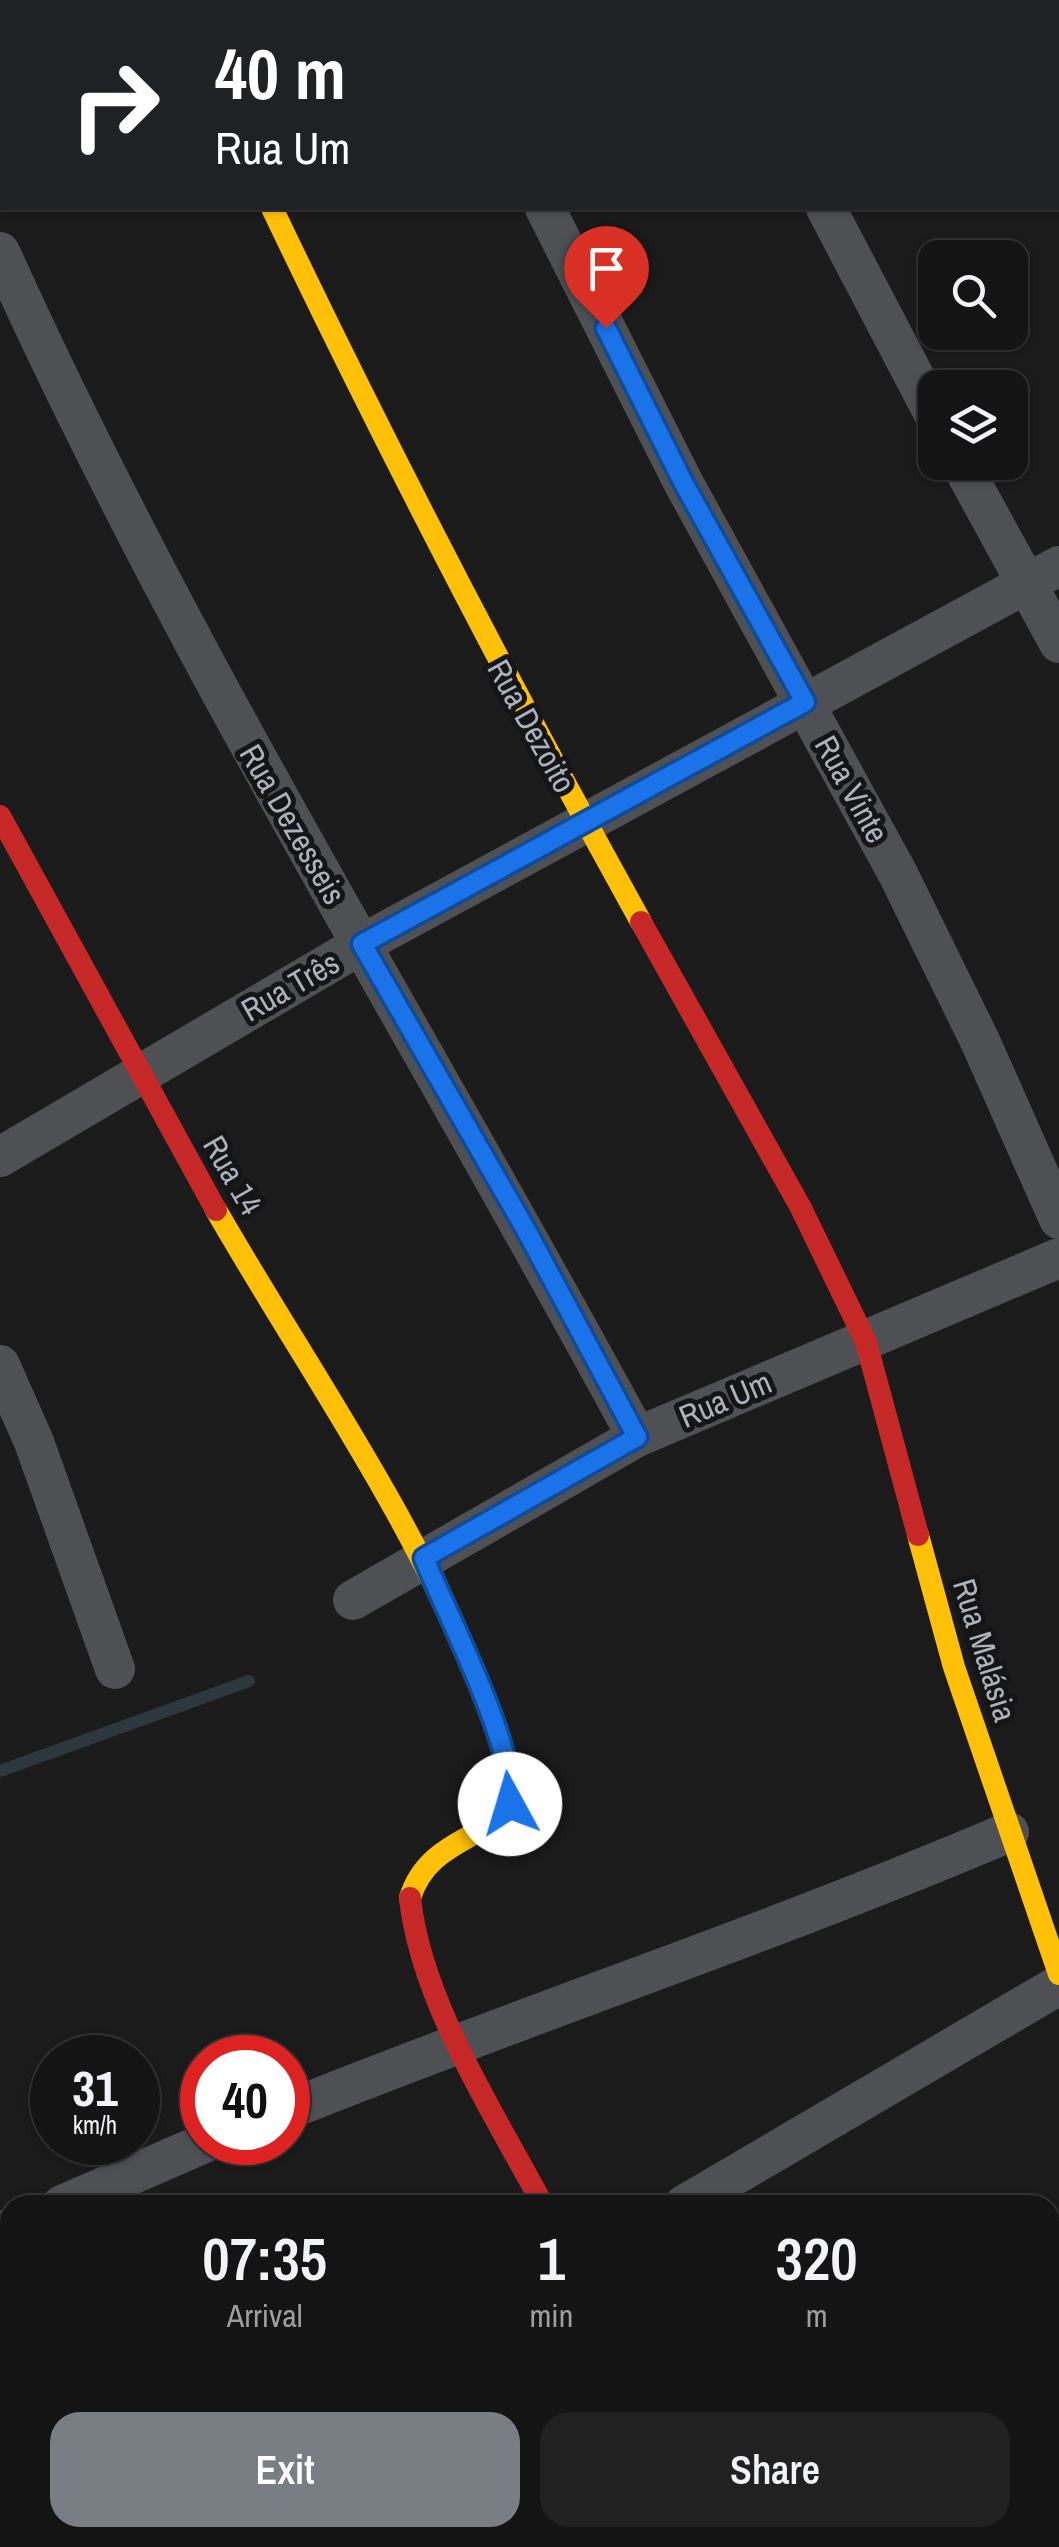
<!DOCTYPE html>
<html lang="en">
<head>
<meta charset="utf-8">
<style>
	:root { --surface:#141414; --page:#212122; --text:#f1f3f6; --muted:#9d9ea0; --line:#333334; --accent:#797d84 }
	body { margin:0; font-family:"Archivo Narrow",sans-serif; background:var(--page); color:var(--text); height:100vh; display:flex; flex-direction:column; font-size:38px; white-space:nowrap }
	* { box-sizing:border-box; margin:0 }
	p { font-size:32px; color:var(--muted) }
	.icon { flex:none; width:55px; height:55px; fill:none; stroke:currentColor; stroke-width:2; stroke-linecap:round; stroke-linejoin:round }
	.map { position:relative; flex:1; overflow:hidden }
	.side { position:absolute; left:0px; top:2195px; width:1060px; height:352px; display:flex; flex-direction:column; background:var(--surface); border-radius:30px 30px 0 0; box-shadow:0 2px 8px #0004,0 0 0 2px var(--line) }
	.side>* { flex:none }
	.hud { position:absolute; left:0px; top:0px; width:1060px; height:210px; box-shadow:0 2px 8px #0004,0 0 0 2px var(--line); background:#202124; color:#fff; overflow:hidden }
	.controls { position:absolute; left:918px; top:240px; display:grid; gap:20px }
	.controls a { display:grid; place-items:center; width:110px; height:110px; border-radius:20px; background:var(--surface); box-shadow:0 2px 8px #0004,0 0 0 2px var(--line); font-size:50px }
	.speed { position:absolute; left:30px; top:2035px; display:flex; gap:20px; font-size:50px; font-weight:700; text-align:center }
	.speed>* { display:grid; place-content:center; width:130px; height:130px; border-radius:50%; background:var(--surface); box-shadow:0 2px 8px #0004,0 0 0 2px var(--line); line-height:1 }
	.speed small { font-size:25px; font-weight:400 }
	.speed .limit { border:15px solid #d22; background:#fff; color:#111 }
	.pin { position:absolute; display:grid; place-items:center; width:85px; height:85px; color:#fff; margin:-102px -42px; border-radius:50% 50% 50% 0; rotate:-45deg; box-shadow:0 0 10px #0007 }
	.pin .icon { rotate:45deg }
	.me { position:absolute; width:110px; margin:-55px; rotate:354deg; stroke-linejoin:round; filter:drop-shadow(0 0 8px #0008) }
	.turn { display:flex; align-items:center; gap:35px; height:210px; padding:0 50px; font-size:45px }
	.turn .icon { width:130px; height:130px; stroke-width:2.5 }
	.turn b { display:block; font-size:70px; line-height:85px }
	.eta { display:flex; justify-content:space-evenly; align-items:center; height:170px; text-align:center }
	.eta b { font-size:60px; font-weight:600; line-height:70px }
	.cta { display:flex; gap:20px; margin-top:auto; padding:20px 50px }
	.cta a { flex:1; height:115px; border-radius:30px; background:var(--accent); color:#fff; font-size:40px; font-weight:600; line-height:115px; text-align:center }
	.cta a+a { background:var(--page); color:var(--text) }
	.map>svg:first-child { display:block }
</style>
</head>
<body>
<div class="map">
<svg width="1059" height="2547" viewBox="0 0 1059 2547">
	<rect width="100%" height="100%" fill="#1b1b1b"/>
	<g fill="none" stroke-linecap="round" stroke-linejoin="round">
		<polyline stroke="#2d373e" stroke-width="12" points="0,1771 249,1681"/>
		<g stroke="#4f5054" stroke-width="40">
			<polyline points="180,0 181,2"/>
			<polyline points="444,0 445,2"/>
			<polyline points="725,0 726,2"/>
			<polyline points="1010,0 1011,2"/>
			<polyline points="317,2 321,0"/>
			<polyline points="1058,101 1059,104"/>
			<polyline points="0,174 2,173"/>
			<polyline points="545,208 683,482 898,874 980,1041 1059,1219"/>
			<polyline points="826,208 935,416"/>
			<path d="M 0,252 C 185,662 424,1042 637,1437"/>
			<polyline points="960,462 1059,643"/>
			<polyline points="0,1157 362,944 1059,566"/>
			<polyline points="0,1365 34,1442 115,1669"/>
			<polyline points="353,1600 637,1437 1059,1258"/>
			<path d="M 288,2110 C 527,2014 772,1933 1009,1832"/>
			<polyline points="62,2205 207,2142"/>
			<polyline points="684,2205 1059,1985"/>
			<polyline points="0,2232 10,2228"/>
			<polyline points="0,2400 10,2407"/>
			<polyline points="312,2538 319,2547"/>
			<polyline points="757,2538 762,2547"/>
			<polyline points="101,2547 114,2538"/>
		</g>
		<g stroke="#ffc107" stroke-width="22">
			<path d="M 272,208 C 388,451 511,687 641,922"/>
			<path d="M 216,1210 C 309,1372 421,1527 486,1704 C 497,1734 513,1767 506,1799 C 497,1841 429,1835 410,1898"/>
			<polyline points="918,1535 954,1667 1059,1974"/>
		</g>
		<g stroke="#c62828" stroke-width="22">
			<polyline points="0,816 216,1210"/>
			<polyline points="641,922 801,1208 866,1342 918,1535"/>
			<path d="M 410,1898 C 421,2002 494,2113 543,2205"/>
		</g>
	</g>
	<g fill="none" stroke-linecap="round" stroke-linejoin="round">
		<g stroke="#114b97" stroke-width="25">
			<path id="route" d="M 510,1804 C 517,1748 447,1615 424,1558 L 637,1437 L 526,1230 L 362,944 L 805,702 L 683,482 L 606,328"/>
		</g>
		<use href="#route" stroke="#1a73e8" stroke-width="18"/>
	</g>
	<g text-anchor="middle" dominant-baseline="central" stroke-width="10" stroke-linejoin="round" paint-order="stroke">
		<g font-size="32" fill="#acb2bc" stroke="#151517">
			<text transform="translate(532 726) rotate(61)">Rua Dezoito</text>
			<text transform="translate(852 789) rotate(61)">Rua Vinte</text>
			<text transform="translate(293 824) rotate(60)">Rua Dezesseis</text>
			<text transform="translate(290 986) rotate(-30)">Rua Três</text>
			<text transform="translate(233 1175) rotate(60)">Rua 14</text>
			<text transform="translate(725 1399) rotate(-23)">Rua Um</text>
			<text transform="translate(985 1650) rotate(73)">Rua Malásia</text>
		</g>
	</g>
</svg>
<div class="controls">
<a><svg class="icon" aria-label="search" viewBox="0 0 24 24"><circle cx="10" cy="10" r="6"/><path d="M15 15l6 6"/></svg></a>
<a><svg class="icon" aria-label="layers" viewBox="0 0 24 24"><path d="M12 4l9 5-9 5-9-5zM3 14l9 5 9-5"/></svg></a>
</div>
<div class="speed"><div>31<small>km/h</small></div><div class="limit">40</div></div>
<div class="pin" style="left:606px;top:328px;background:#d93025"><svg class="icon" aria-label="arrive" viewBox="0 0 24 24"><path d="M6 21V4h12l-3 4 3 4H6"/></svg></div>
<svg class="me" style="left:510px;top:1804px" viewBox="-20 -20 40 40"><circle r="19" fill="#fff"/><path d="M0-13L10 11 0 6-10 11z" fill="#1a73e8"/></svg>
<div class="hud">
<div class="turn"><svg class="icon" aria-label="right" viewBox="0 0 24 24"><path d="M7 20v-9h11M14 6l5 5-5 5"/></svg><div><b>40 m</b>Rua Um</div></div>
</div>
<section class="side">
<div class="eta">
<div><b>07:35</b><p>Arrival</p></div>
<div><b>1</b><p>min</p></div>
<div><b>320</b><p>m</p></div>
</div>
<div class="cta"><a>Exit</a><a>Share</a></div>
</section>
</div>
</body>
</html>
